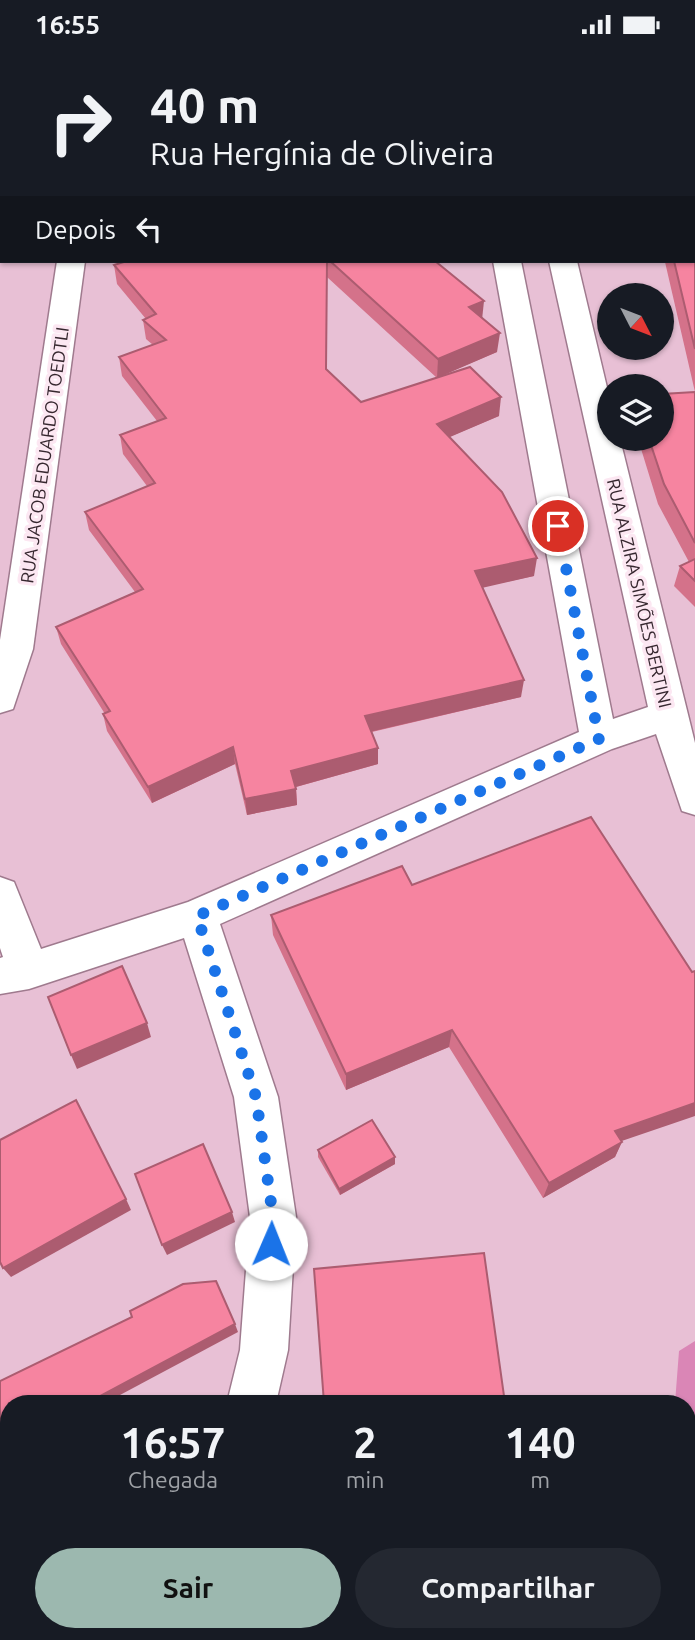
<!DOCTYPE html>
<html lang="pt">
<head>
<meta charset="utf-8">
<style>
	:root { --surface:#171b24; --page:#242831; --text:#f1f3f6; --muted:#9ea1a6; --accent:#9cb8af }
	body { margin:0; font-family:Ubuntu,sans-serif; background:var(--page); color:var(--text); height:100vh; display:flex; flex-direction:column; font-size:26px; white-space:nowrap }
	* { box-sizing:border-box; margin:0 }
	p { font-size:23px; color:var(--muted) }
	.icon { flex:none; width:38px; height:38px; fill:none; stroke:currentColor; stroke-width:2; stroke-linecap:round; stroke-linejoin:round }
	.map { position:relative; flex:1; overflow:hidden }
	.panel { position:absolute; left:0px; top:1346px; width:696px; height:247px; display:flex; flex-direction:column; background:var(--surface); border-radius:28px 28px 0 0; box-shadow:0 2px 5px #0004 }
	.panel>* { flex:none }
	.banner { position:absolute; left:0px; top:0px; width:696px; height:214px; box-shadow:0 2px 5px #0004; background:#171b24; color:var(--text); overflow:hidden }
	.needle { width:46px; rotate:132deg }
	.tools { position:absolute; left:597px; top:234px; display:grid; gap:14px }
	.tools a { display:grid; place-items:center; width:77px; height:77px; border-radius:50%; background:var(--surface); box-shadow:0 2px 5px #0004; font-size:35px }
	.pin { position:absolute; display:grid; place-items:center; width:60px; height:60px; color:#fff; margin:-30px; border:4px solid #fff; border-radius:50%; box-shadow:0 2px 7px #0007 }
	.me { position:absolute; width:77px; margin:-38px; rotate:1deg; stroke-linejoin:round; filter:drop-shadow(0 0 5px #0008) }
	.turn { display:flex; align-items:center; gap:24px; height:147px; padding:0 35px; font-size:32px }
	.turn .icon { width:91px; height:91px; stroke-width:2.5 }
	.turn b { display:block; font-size:49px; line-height:60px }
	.then { display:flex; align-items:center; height:66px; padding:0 35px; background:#0003; gap:14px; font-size:26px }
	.eta { display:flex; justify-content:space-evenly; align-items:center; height:119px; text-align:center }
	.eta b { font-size:42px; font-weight:700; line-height:49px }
	.cta { display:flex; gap:14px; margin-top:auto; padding:14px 35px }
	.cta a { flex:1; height:80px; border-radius:42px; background:var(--accent); color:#111; font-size:28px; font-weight:700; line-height:80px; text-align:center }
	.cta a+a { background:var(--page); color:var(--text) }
	.status { display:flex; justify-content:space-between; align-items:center; height:49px; padding:0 35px; background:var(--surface); direction:ltr }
	.status svg { height:19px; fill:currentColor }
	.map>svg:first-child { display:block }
</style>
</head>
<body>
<div class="status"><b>16:55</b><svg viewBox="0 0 49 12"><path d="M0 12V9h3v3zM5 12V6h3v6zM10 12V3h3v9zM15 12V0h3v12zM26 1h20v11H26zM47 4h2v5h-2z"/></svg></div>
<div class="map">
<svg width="695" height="1591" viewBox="0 0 695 1591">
	<rect width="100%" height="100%" fill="#e8c0d5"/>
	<polygon fill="#da86b6" points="695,1292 695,1591 658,1591 659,1584 688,1584 688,1354 675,1354 679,1302"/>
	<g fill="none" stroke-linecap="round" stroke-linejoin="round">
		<g stroke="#9f7a8e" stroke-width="3">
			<g id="minor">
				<polygon points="89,0 111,0 112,2 88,2"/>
				<polygon points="456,0 478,0 479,2 455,2"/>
				<polygon points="502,0 524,0 525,2 502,2"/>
				<polygon points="57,212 85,212 33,600 13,660 0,664 0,591"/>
				<polygon points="493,212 521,212 613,670 648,658 549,212 577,212 609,347 609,390 620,390 695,694 695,766 682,762 656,685 612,700 220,875 278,1048 296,1168 288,1301 276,1354 227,1354 240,1301 250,1168 234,1048 184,889 29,940 0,945 0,909 3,908 0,899 0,828 14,833 41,900 188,853 579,683"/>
				<polygon points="149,1584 203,1584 200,1591 146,1591"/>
			</g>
		</g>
		<use href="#minor" fill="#fff" fill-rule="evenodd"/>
	</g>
	<g fill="#d4728a" fill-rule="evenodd">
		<polygon points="534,0 690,0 689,2 534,2"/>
		<polygon points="695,192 695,558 674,537 680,517 689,513 658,455 638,390 662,390 695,343 665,213 695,212"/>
		<path d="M 127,212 L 443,212 L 438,214 L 482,269 L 497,303 L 440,327 L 499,367 L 449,388 L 534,527 L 482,538 L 521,648 L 372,683 L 378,699 L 378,715 L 296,738 L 297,756 L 247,766 L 235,715 L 152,754 L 107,682 L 103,665 L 105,665 L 61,595 L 56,578 L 135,543 L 89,481 L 85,463 L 147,437 L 123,405 L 120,386 L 157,372 L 122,327 L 119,308 L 153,296 L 146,290 L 143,271 L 146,270 L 117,235 L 114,216 ZM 327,228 L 437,329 L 361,353 L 326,320 Z"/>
		<polygon points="412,836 622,1092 615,1108 543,1149 449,998 346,1041 273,886 271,866"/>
		<polygon points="318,1101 395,1108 395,1115 340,1146 318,1108"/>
	</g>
	<g fill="#ac5c70">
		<polygon points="396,0 442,0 436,2 396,2"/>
		<polygon points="2,104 2,121 0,121 0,105"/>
		<polygon points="2,174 2,190 0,191 0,175"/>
		<polygon points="484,252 482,271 469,258"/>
		<polygon points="500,284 497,303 437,329 438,310"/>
		<polygon points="501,348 499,367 436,394 437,375"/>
		<polygon points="537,509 534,527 473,541 475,522"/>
		<polygon points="524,631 521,648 365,684 365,667"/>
		<polygon points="233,698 235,715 152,754 148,738"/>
		<polygon points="378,699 378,715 292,739 291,722"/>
		<polygon points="296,740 297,756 247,766 245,750"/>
		<polygon points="147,974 151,988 77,1020 71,1006"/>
		<polygon points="452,981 449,998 346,1041 346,1025"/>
		<polygon points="695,1054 695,1067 607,1097 615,1082"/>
		<polygon points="622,1093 615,1108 543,1149 549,1134"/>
		<polygon points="395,1108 395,1115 340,1146 339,1140"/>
		<polygon points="126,1150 131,1161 11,1228 3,1219"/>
		<polygon points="232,1163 235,1173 167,1206 162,1196"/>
		<polygon points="235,1275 238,1283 105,1354 92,1354 91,1352"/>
		<polygon points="9,1445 9,1454 0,1459 0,1450"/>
	</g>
	<g fill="#f684a0" stroke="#ac5c70" stroke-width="2">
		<polygon points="128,0 400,0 402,2 124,1"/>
		<polygon points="555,0 682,0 677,2 557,2"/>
		<polygon points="0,90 2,92 2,104 0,105"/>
		<polygon points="695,192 695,300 674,212 695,212"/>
		<polygon points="127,212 327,212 326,320 361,353 470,318 501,348 437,375 502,443 537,509 475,522 524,631 365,667 378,699 291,722 296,740 245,750 233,698 148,738 103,665 110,662 56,578 143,540 85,463 155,434 120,386 166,369 119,308 166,291 143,271 156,265 114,216"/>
		<polygon points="330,212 435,212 484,252 469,258 500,284 438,310"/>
		<polygon points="695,343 695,494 664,435 649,390 662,390 662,345"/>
		<polygon points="695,510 695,532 680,517"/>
		<polygon points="591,768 692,923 695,922 695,1054 615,1082 622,1093 549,1134 452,981 346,1025 271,866 402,817 412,836"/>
		<polygon points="122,917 147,974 71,1006 48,948"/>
		<polygon points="76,1051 126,1150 3,1219 0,1213 0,1091"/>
		<polygon points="372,1071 395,1108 339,1140 318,1101"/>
		<polygon points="203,1095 232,1163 162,1196 135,1125"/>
		<polygon points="484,1204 505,1354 324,1354 314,1220"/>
		<polygon points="216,1232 235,1275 91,1352 92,1354 9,1354 9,1445 0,1450 0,1332 132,1268 130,1262 183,1235"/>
	</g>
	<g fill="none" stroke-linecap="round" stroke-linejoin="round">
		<polyline stroke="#1a73e8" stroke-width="12" stroke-dasharray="0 21.6" points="271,1195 273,1168 256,1048 197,867 599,690 558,477"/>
	</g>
	<g text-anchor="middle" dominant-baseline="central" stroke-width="7" stroke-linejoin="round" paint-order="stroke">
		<g font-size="18" fill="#36272f" stroke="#fce7f2">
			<text transform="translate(44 406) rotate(-82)">RUA JACOB EDUARDO TOEDTLI</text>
			<text transform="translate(640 544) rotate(77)">RUA ALZIRA SIMÕES BERTINI</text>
		</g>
	</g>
</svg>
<div class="tools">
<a><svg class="needle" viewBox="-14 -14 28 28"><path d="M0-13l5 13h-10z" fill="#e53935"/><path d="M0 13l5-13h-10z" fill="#9ea1a6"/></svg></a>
<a><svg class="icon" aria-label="layers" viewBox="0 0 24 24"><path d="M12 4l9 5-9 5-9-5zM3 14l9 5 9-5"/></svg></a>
</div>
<div class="pin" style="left:558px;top:477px;background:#d93025"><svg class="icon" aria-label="arrive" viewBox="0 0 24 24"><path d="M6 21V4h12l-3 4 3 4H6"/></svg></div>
<svg class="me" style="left:271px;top:1195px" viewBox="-20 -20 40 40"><circle r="19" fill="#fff"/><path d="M0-13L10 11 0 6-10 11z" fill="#1a73e8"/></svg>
<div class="banner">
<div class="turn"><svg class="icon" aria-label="right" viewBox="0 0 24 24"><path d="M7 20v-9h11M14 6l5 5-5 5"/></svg><div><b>40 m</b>Rua Hergínia de Oliveira</div></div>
<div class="then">Depois<svg class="icon" aria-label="left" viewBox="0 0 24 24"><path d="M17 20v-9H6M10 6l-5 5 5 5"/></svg></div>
</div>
<section class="panel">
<div class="eta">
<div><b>16:57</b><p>Chegada</p></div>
<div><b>2</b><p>min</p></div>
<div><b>140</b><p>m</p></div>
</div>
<div class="cta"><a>Sair</a><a>Compartilhar</a></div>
</section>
</div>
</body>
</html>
